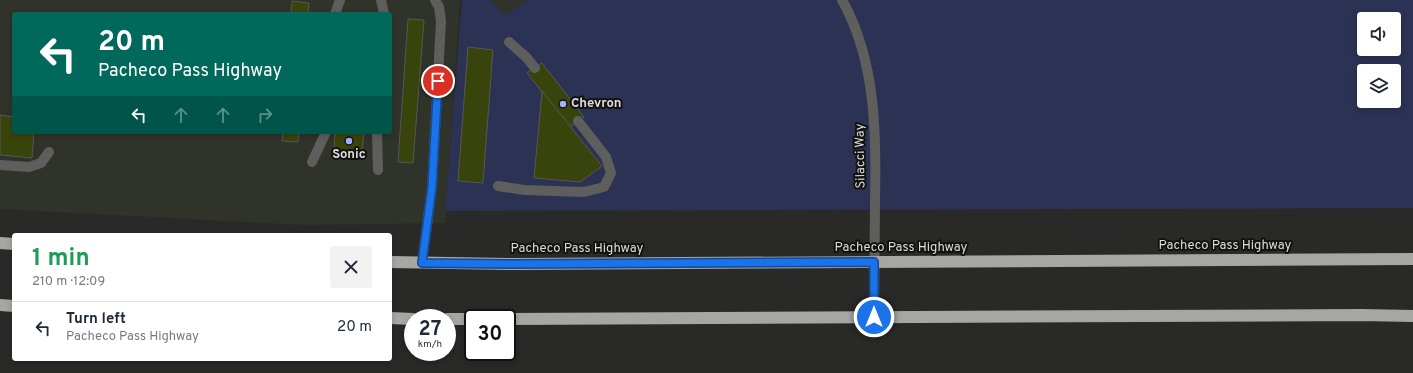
<!DOCTYPE html>
<html lang="en">
<head>
<meta charset="utf-8">
<style>
	:root { --surface:#fff; --page:#f2f2f3; --text:#1f2937; --muted:#747a83; --line:#e0e1e3 }
	body { margin:0; font-family:Overpass,sans-serif; background:var(--page); color:var(--text); height:100vh; display:flex; flex-direction:column; font-size:15px; white-space:nowrap }
	* { box-sizing:border-box; margin:0 }
	p { font-size:13px; color:var(--muted) }
	.icon { flex:none; width:22px; height:22px; fill:none; stroke:currentColor; stroke-width:2; stroke-linecap:round; stroke-linejoin:round }
	.map { position:relative; flex:1; overflow:hidden }
	.sheet { position:absolute; left:12px; top:233px; width:380px; height:128px; display:flex; flex-direction:column; background:var(--surface); border-radius:4px; box-shadow:0 2px 6px #0003 }
	.sheet>* { flex:none }
	.guide { position:absolute; left:12px; top:12px; width:380px; height:122px; border-radius:4px; box-shadow:0 2px 6px #0003; background:#00695c; color:#fff; overflow:hidden }
	.fabs { position:absolute; left:1357px; top:12px; display:grid; gap:8px }
	.fabs a { display:grid; place-items:center; width:44px; height:44px; border-radius:4px; background:var(--surface); box-shadow:0 2px 6px #0003; font-size:20px }
	.speed { position:absolute; left:404px; top:309px; display:flex; gap:8px; font-size:20px; font-weight:700; text-align:center }
	.speed>* { display:grid; place-content:center; width:52px; height:52px; border-radius:50%; background:var(--surface); box-shadow:0 2px 6px #0003; line-height:1 }
	.speed small { font-size:10px; font-weight:400 }
	.speed .limit { border:2px solid #111; border-radius:6px; background:#fff; color:#111 }
	.pin { position:absolute; display:grid; place-items:center; width:34px; height:34px; color:#fff; margin:-17px; border:2px solid #fff; border-radius:50%; box-shadow:0 1px 4px #0007 }
	.me { position:absolute; width:44px; margin:-22px; rotate:0deg; stroke-linejoin:round; filter:drop-shadow(0 0 3px #0008) }
	.turn { display:flex; align-items:center; gap:14px; height:84px; padding:0 20px; font-size:18px }
	.turn .icon { width:52px; height:52px; stroke-width:2.5 }
	.turn b { display:block; font-size:28px; line-height:34px }
	.lanes { display:flex; align-items:center; height:38px; padding:0 20px; background:#0003; justify-content:center; gap:20px; direction:ltr }
	.lanes .off { opacity:.35 }
	.round { display:grid; place-items:center; flex:none; width:42px; height:42px; border-radius:4px; background:var(--page) }
	.head { display:flex; align-items:center; justify-content:space-between; height:68px; padding:0 20px }
	h1 { font-size:24px; font-weight:700; line-height:30px; color:#1e9e55 }
	ul { padding:0; list-style:none }
	li { display:flex; align-items:center; gap:12px; height:52px; padding:0 20px; border-top:1px solid var(--line) }
	li div { flex:1 }
	li b { display:block; font-size:15px }
	li em { font-style:normal }
	.map>svg:first-child { display:block }
</style>
</head>
<body>
<div class="map">
<svg width="1413" height="373" viewBox="0 0 1413 373">
	<rect width="100%" height="100%" fill="#292a27"/>
	<g fill="#30332a" fill-rule="evenodd">
		<path d="M 0,0 L 460,0 L 445,223 L 305,225 L 0,209 ZM 14,14 L 390,14 L 390,132 L 14,132 Z"/>
		<polygon points="490,0 527,0 506,16"/>
	</g>
	<path fill="#2b3253" fill-rule="evenodd" d="M 462,0 L 490,0 L 506,15 L 527,0 L 1413,0 L 1413,208 L 445,211 ZM 1364,19 L 1394,19 L 1394,49 L 1364,49 ZM 1364,71 L 1394,71 L 1394,101 L 1364,101 Z"/>
	<g fill="#39440c" stroke="#565754">
		<polygon points="292,1 309,3 308,14 291,14"/>
		<polygon points="408,19 424,20 413,163 398,162"/>
		<polygon points="468,47 493,50 483,183 458,181"/>
		<polygon points="542,63 584,117 570,127 527,73"/>
		<polygon points="542,91 602,166 580,182 534,178"/>
		<polygon points="0,115 14,117 14,132 34,132 32,158 0,155"/>
		<polygon points="283,132 299,132 298,142 282,141"/>
		<polygon points="335,132 364,132 362,152 334,150"/>
	</g>
	<g fill="none" stroke-linecap="round" stroke-linejoin="round">
		<g stroke="#5e5e5d" stroke-width="10">
			<polyline points="381,0 384,14"/>
			<polyline points="335,14 340,0"/>
			<polyline points="509,42 526,57 535,68"/>
			<polyline points="377,132 378,170"/>
			<polyline points="312,162 326,132"/>
			<polyline points="0,165 29,167 41,163 49,152"/>
			<polyline points="498,186 524,190 584,192 604,187 611,173 606,157 578,121"/>
			<polyline points="422,263 432,187 441,21 439,7 435,0"/>
		</g>
		<path stroke="#5e5e5d" stroke-width="10" d="M 842,0 C 877,62 876,136 875,205 C 875,242 874,280 874,317"/>
		<g stroke="#a6a7a3" stroke-width="12">
			<polyline points="0,243 14,244"/>
			<polyline points="390,262 515,264 1413,259"/>
			<polyline points="0,305 14,306"/>
			<polyline points="390,318 413,319"/>
			<polyline points="447,319 473,319"/>
			<polyline points="507,319 1361,315 1413,316"/>
		</g>
	</g>
	<g fill="none" stroke-linecap="round" stroke-linejoin="round">
		<g stroke="#114b97" stroke-width="10">
			<polyline id="route" points="438,81 432,187 422,263 515,264 874,262 874,317"/>
		</g>
		<use href="#route" stroke="#1a73e8" stroke-width="7"/>
	</g>
	<g fill="#a1b2fd" stroke="#121211" stroke-width="1.5">
		<circle cx="563" cy="104" r="4"/>
		<circle cx="349" cy="141" r="4"/>
	</g>
	<g text-anchor="middle" dominant-baseline="central" stroke-width="4" stroke-linejoin="round" paint-order="stroke">
		<g font-size="13" font-weight="bold" fill="#dddedc" stroke="#121211" text-anchor="start">
			<text x="571" y="104">Chevron</text>
			<text x="349" y="155" text-anchor="middle">Sonic</text>
		</g>
		<g font-size="13" fill="#dddedc" stroke="#121211">
			<text transform="translate(861 156) rotate(-91)">Silacci Way</text>
			<text x="1225" y="246">Pacheco Pass Highway</text>
			<text x="901" y="248">Pacheco Pass Highway</text>
			<text x="577" y="249">Pacheco Pass Highway</text>
		</g>
	</g>
</svg>
<div class="fabs">
<a><svg class="icon" aria-label="sound" viewBox="0 0 24 24"><path d="M4 9h4l5-4v14l-5-4H4zM17 9q2 3 0 6"/></svg></a>
<a><svg class="icon" aria-label="layers" viewBox="0 0 24 24"><path d="M12 4l9 5-9 5-9-5zM3 14l9 5 9-5"/></svg></a>
</div>
<div class="speed"><div>27<small>km/h</small></div><div class="limit">30</div></div>
<div class="pin" style="left:438px;top:81px;background:#d93025"><svg class="icon" aria-label="arrive" viewBox="0 0 24 24"><path d="M6 21V4h12l-3 4 3 4H6"/></svg></div>
<svg class="me" style="left:874px;top:317px" viewBox="-20 -20 40 40"><circle r="17" fill="#1a73e8" stroke="#fff" stroke-width="3"/><path d="M0-11L8 9 0 5-8 9z" fill="#fff"/></svg>
<div class="guide">
<div class="turn"><svg class="icon" aria-label="left" viewBox="0 0 24 24"><path d="M17 20v-9H6M10 6l-5 5 5 5"/></svg><div><b>20 m</b>Pacheco Pass Highway</div></div>
<div class="lanes"><svg class="icon" aria-label="left" viewBox="0 0 24 24"><path d="M17 20v-9H6M10 6l-5 5 5 5"/></svg><svg class="icon off" aria-label="ahead" viewBox="0 0 24 24"><path d="M12 20V5M6 11l6-6 6 6"/></svg><svg class="icon off" aria-label="ahead" viewBox="0 0 24 24"><path d="M12 20V5M6 11l6-6 6 6"/></svg><svg class="icon off" aria-label="right" viewBox="0 0 24 24"><path d="M7 20v-9h11M14 6l5 5-5 5"/></svg></div>
</div>
<section class="sheet">
<div class="head"><div><h1>1 min</h1><p>210 m · 12:09</p></div><a class="round"><svg class="icon" aria-label="close" viewBox="0 0 24 24"><path d="M6 6l12 12M18 6L6 18"/></svg></a></div>
<ul>
<li><svg class="icon" aria-label="left" viewBox="0 0 24 24"><path d="M17 20v-9H6M10 6l-5 5 5 5"/></svg><div><b>Turn left</b><p>Pacheco Pass Highway</p></div><em>20 m</em></li>
</ul>
</section>
</div>
</body>
</html>
